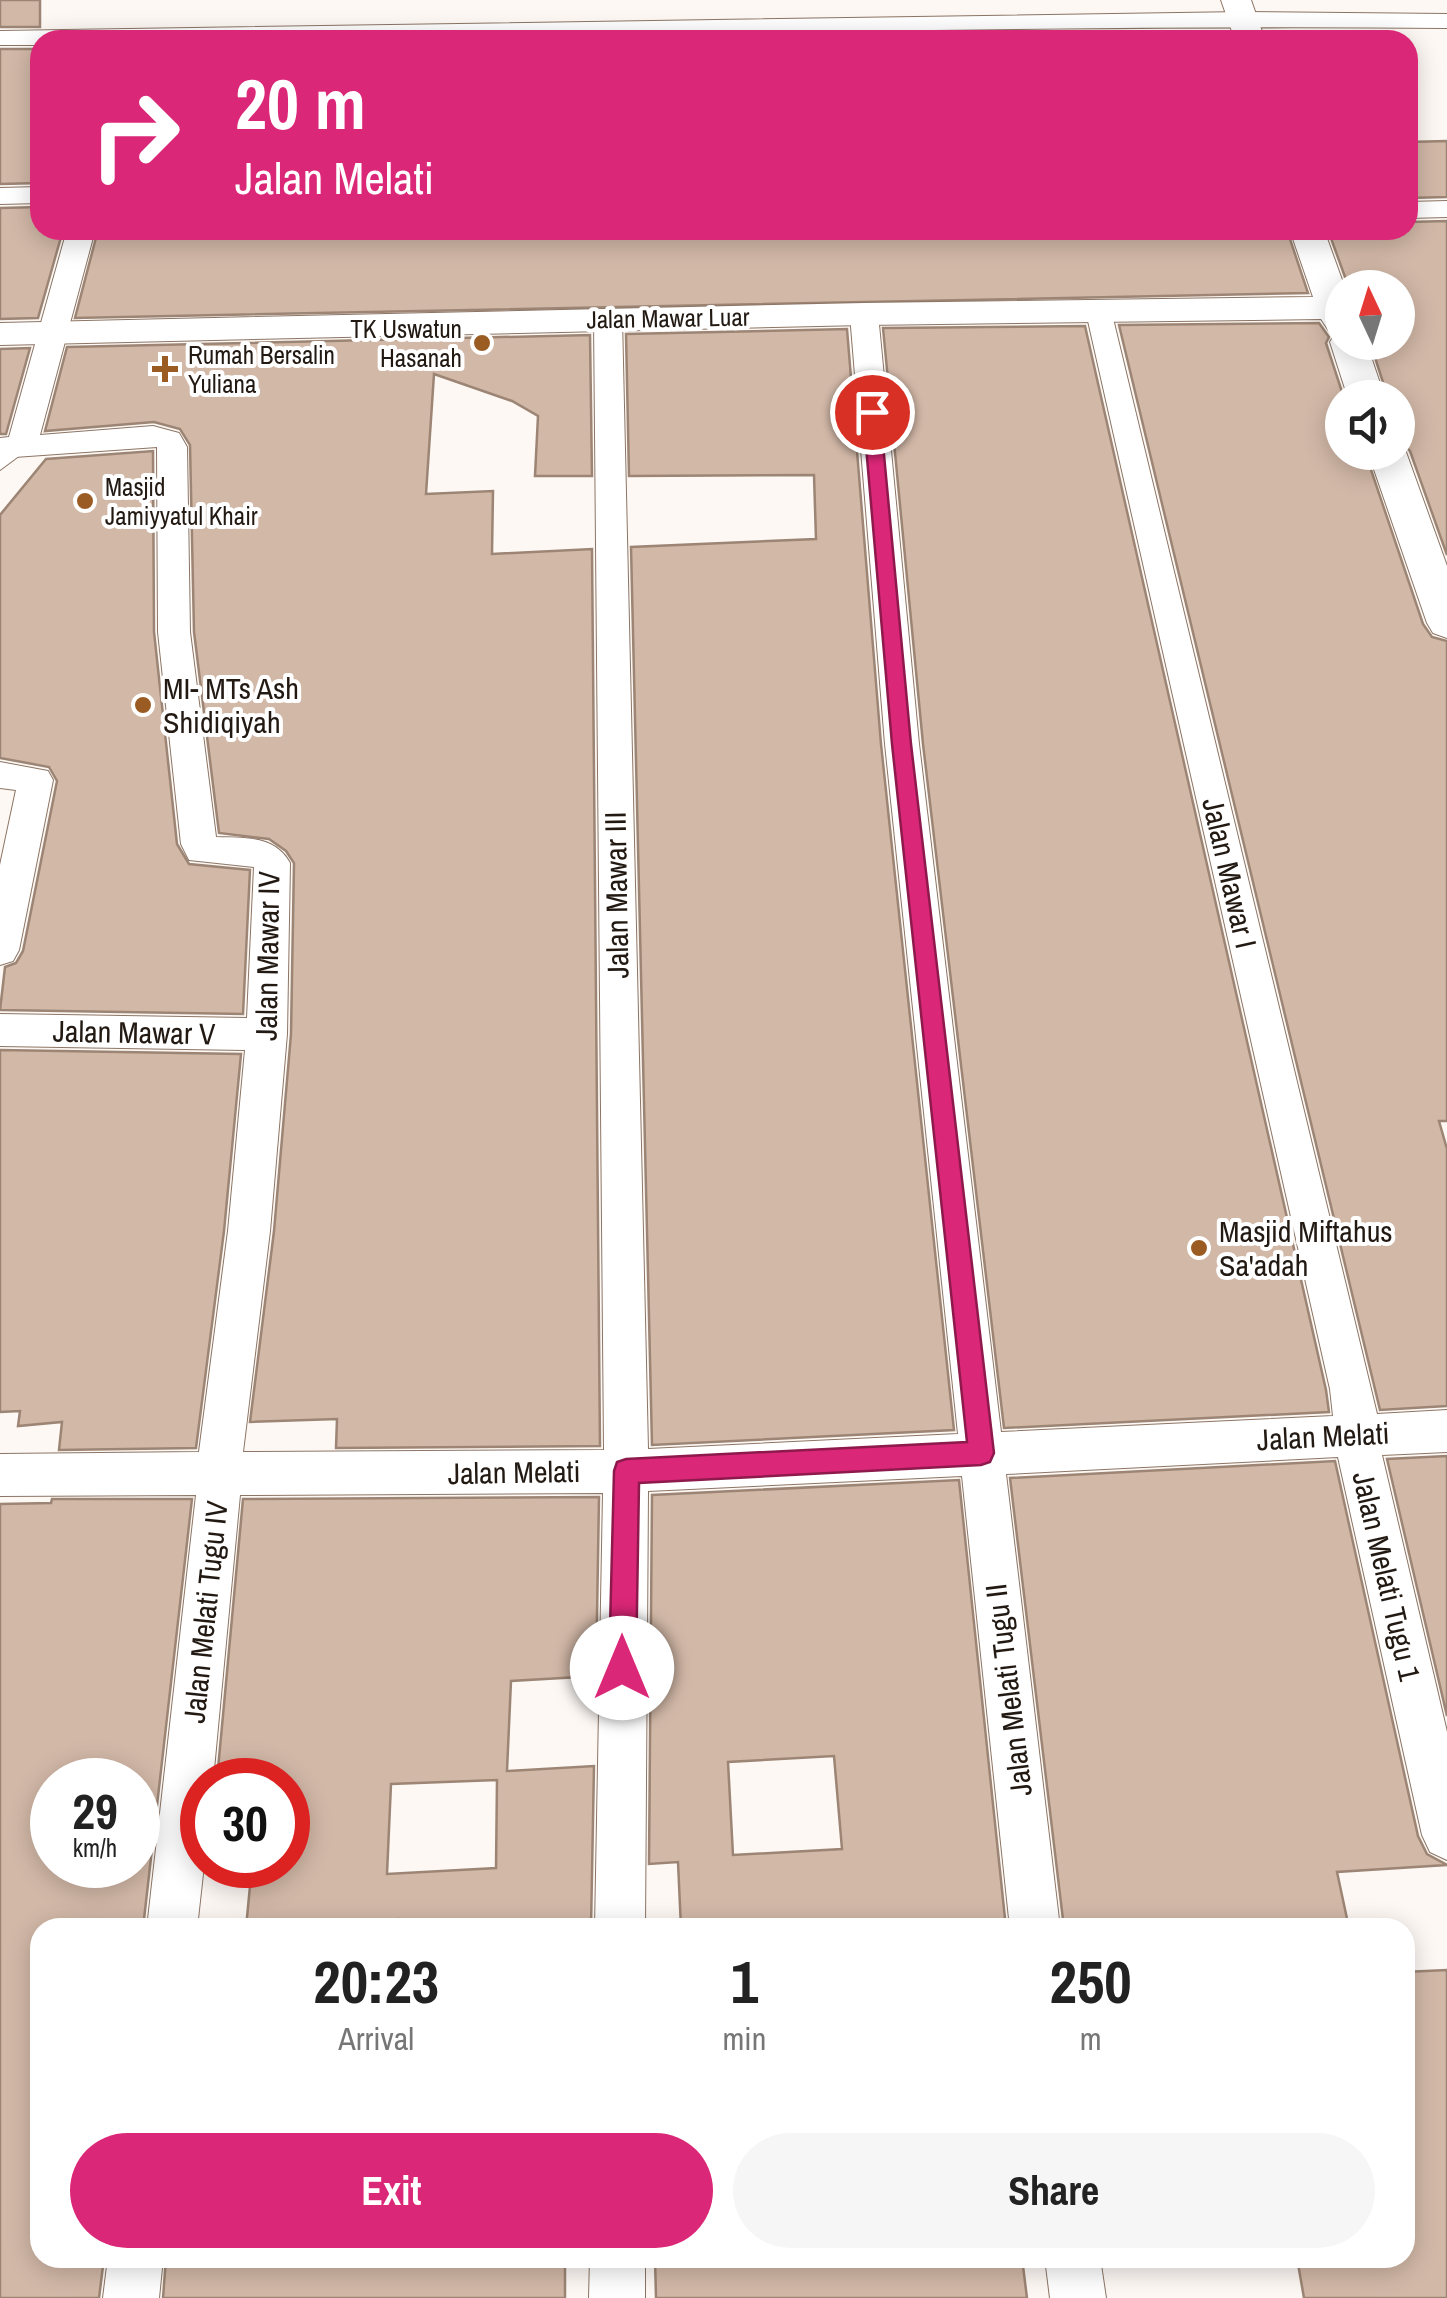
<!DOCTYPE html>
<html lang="en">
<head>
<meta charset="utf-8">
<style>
	:root { --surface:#fff; --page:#f6f6f6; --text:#222; --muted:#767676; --accent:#db2777 }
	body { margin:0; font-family:"Archivo Narrow",sans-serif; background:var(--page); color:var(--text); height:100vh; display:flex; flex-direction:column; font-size:38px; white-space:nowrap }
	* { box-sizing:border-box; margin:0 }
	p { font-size:32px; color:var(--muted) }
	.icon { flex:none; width:55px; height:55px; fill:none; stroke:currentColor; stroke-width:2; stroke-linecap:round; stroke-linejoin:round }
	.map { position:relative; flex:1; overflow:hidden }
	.side { position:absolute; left:30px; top:1918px; width:1385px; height:350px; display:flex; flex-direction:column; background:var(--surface); border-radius:30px; box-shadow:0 5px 25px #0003 }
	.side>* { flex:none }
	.hud { position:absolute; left:30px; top:30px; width:1388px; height:210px; border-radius:30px; box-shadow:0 5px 25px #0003; background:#db2777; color:#fff; overflow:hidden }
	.needle { width:65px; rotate:356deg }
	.buttons { position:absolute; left:1325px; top:270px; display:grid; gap:20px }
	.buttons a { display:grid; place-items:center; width:90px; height:90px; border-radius:50%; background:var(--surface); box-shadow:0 5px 25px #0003; font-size:50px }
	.speed { position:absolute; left:30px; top:1758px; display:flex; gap:20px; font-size:50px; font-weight:700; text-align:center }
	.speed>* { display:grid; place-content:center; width:130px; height:130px; border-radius:50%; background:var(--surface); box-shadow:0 5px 25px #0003; line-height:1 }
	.speed small { font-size:25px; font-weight:400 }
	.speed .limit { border:15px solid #d22; background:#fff; color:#111 }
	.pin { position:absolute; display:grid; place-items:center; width:85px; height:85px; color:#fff; margin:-42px; border:5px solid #fff; border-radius:50%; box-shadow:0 2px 10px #0007 }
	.me { position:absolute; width:110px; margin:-55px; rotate:0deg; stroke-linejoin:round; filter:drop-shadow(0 0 8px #0008) }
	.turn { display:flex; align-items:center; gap:35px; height:210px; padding:0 40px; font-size:45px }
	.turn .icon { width:130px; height:130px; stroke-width:2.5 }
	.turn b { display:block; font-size:70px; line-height:85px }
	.eta { display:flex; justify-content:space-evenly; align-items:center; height:170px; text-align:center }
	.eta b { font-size:60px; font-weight:700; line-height:70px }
	.button { display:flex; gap:20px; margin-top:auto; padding:20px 40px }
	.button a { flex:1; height:115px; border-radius:60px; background:var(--accent); color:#fff; font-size:40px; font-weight:700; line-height:115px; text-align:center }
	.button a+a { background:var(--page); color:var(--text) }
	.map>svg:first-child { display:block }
</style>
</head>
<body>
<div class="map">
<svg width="1447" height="2298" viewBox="0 0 1447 2298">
	<rect width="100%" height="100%" fill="#fdf8f4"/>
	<g fill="#d2b8a7" stroke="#9c8574" stroke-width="2.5" fill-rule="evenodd">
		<rect x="0" y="0" width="40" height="27"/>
		<polygon points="0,49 40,49 40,183 0,184"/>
		<polygon points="1447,141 1447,197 1408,198 1408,142"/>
		<polygon points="40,207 40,230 63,230 38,318 0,319 0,208"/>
		<polygon points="1447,221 1447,555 1410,451 1398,439 1398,398 1388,398 1370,342 1398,342 1398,288 1349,288 1328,230 1408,230 1408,222"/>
		<polygon points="98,230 1094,230 1095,234 1287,230 1308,293 75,318"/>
		<polygon points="1319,323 1329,337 1326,343 1344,398 1342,452 1365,452 1423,624 1432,637 1447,641 1447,1121 1439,1121 1447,1149 1447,1406 1380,1410 1119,325"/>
		<polygon points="1085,326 1326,1390 1329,1412 1004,1428 923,744 883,328"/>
		<polygon points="847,329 881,744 954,1430 652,1445 631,547 816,539 814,475 629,476 626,334"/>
		<polygon points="590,335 592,476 535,476 538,416 512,401 434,374 426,494 493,491 492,554 592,549 600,1446 336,1448 337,1419 250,1422 274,1231 291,1034 294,863 286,851 269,839 219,833 194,632 190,445 180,429 154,422 45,431 67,347"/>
		<polygon points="30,348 6,434 0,434 0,349"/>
		<polygon points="153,451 154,632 177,844 189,864 250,870 243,1014 0,1010 5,967 16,963 23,951 57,781 49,767 0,758 0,515 46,459"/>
		<polygon points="0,1050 241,1054 224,1231 196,1448 59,1450 62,1422 18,1426 20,1411 0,1412"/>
		<polygon points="1447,1456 1447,1716 1387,1459"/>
		<polygon points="1335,1461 1418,1836 1427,1854 1447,1865 1337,1872 1349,1928 1064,1928 1010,1478"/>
		<path d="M 959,1480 L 1006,1928 L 681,1928 L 678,1862 L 649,1864 L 652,1495 ZM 834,1756 L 842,1849 L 733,1855 L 728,1762 Z"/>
		<path d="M 599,1497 L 596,1676 L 511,1681 L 507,1771 L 594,1766 L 591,1928 L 398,1928 L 398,1919 L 246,1928 L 252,1865 L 288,1865 L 288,1780 L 217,1780 L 243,1499 ZM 497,1780 L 496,1868 L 387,1874 L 391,1784 Z"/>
		<path d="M 52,1499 L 192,1499 L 143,1928 L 40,1928 L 40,2258 L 104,2258 L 99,2298 L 0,2298 L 0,1504 L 51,1503 ZM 52,1780 L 138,1780 L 138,1865 L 52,1865 Z"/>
		<polygon points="1447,1970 1447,2298 1304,2298 1297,2258 1405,2258 1405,1972"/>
		<polygon points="166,2258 565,2258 565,2298 163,2298"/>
		<polygon points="655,2258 1022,2258 1027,2298 656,2298"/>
	</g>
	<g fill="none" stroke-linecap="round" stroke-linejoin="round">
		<g stroke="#8c7565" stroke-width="2">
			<polygon id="service" points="22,441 30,446 27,450 0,470 0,457"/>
		</g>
		<g stroke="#8c7565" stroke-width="2">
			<g id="minor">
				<path d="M 1243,12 L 1447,14 L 1447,28 C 978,24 509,40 40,40 L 40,45 L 0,45 L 0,31 Z"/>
				<polygon points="40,187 40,203 0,204 0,188"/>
				<polygon points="1447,201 1447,217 1408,218 1408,202"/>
				<path d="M 67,230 L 95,230 L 40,435 L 153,426 L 179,433 L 187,447 L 190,632 L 216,837 C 244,838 275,835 290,863 L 287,1034 L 270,1231 L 243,1452 L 604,1450 L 594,319 L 598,313 L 618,313 L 622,319 L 648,1449 L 958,1434 L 885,744 L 850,314 L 854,308 L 874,308 L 878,314 L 919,744 L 1001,1432 L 1333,1416 L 1330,1389 L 1086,312 L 1090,306 L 1110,306 L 1377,1414 L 1447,1410 L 1447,1452 L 1382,1455 L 1447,1732 L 1447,1860 L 1430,1852 L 1422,1835 L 1338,1457 L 1006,1474 L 1060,1928 L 1010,1928 L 962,1476 L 648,1491 L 645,1928 L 595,1928 L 603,1493 L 240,1495 L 213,1780 L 202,1780 L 204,1865 L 197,1928 L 147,1928 L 196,1495 L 0,1496 L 0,1454 L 199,1452 L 228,1231 L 245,1050 L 0,1046 L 0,1014 L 247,1018 L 254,867 L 189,860 L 181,844 L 158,632 L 157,447 L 0,458 L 0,438 L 9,437 Z"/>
				<polygon points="0,762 48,771 53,780 19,950 13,961 0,965 0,865 16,790 0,788"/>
				<polygon points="108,2258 163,2258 159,2298 103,2298"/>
				<polygon points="590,2258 645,2258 645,2298 589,2298"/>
				<polygon points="1045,2258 1100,2258 1106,2298 1050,2298"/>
			</g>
		</g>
		<g stroke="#8c7565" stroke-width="2">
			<g id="tertiary">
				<polygon points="1221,0 1251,0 1265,40 1235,40"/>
				<polygon points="1290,230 1324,230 1345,288 1342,342 1366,342 1385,398 1348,398 1330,342 1333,337 1321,319 864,325 0,345 0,323 864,303 1313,297"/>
				<polygon points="1398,442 1406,452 1447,566 1447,638 1433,633 1427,623 1368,452 1398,452"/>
			</g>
		</g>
		<use href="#service" fill="#fff" fill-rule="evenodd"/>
		<use href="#minor" fill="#fff" fill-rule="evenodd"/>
		<use href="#tertiary" fill="#fff" fill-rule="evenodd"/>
	</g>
	<polygon fill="#db2777" stroke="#8e194d" stroke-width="2.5" points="872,407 880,412 911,744 994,1453 990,1462 981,1465 639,1483 636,1668 632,1678 622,1682 613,1678 609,1668 614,1471 617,1462 626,1459 967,1442 892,744 863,412"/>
	<g fill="#9b5c24" stroke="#fff" stroke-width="4">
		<circle cx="482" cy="343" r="10"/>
		<path d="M160 354h10v10h10v10h-10v10h-10v-10h-10v-10h10z"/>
		<circle cx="85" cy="501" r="10"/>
		<circle cx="143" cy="705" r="10"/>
		<circle cx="1199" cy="1248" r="10"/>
	</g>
	<g text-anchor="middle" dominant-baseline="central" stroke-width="8" stroke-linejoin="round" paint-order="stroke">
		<g font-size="25" fill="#221913" stroke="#fff">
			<text transform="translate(668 318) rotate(-1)">Jalan Mawar Luar</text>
		</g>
		<g font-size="25" fill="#221913" stroke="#fff" text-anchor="start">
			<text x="462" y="329" text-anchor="end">TK Uswatun<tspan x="462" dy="29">Hasanah</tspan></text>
			<text x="188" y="355">Rumah Bersalin<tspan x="188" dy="29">Yuliana</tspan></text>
			<text x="105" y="487">Masjid<tspan x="105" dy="29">Jamiyyatul Khair</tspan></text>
		</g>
		<g font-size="30" fill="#221913" stroke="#fff" text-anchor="start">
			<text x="163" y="688">MI- MTs Ash<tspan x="163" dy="34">Shidiqiyah</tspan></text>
			<text x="1219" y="1231">Masjid Miftahus<tspan x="1219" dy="34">Sa'adah</tspan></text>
		</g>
		<g font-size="30" fill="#221913" stroke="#fff">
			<text transform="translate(1230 873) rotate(77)">Jalan Mawar I</text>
			<text transform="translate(616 895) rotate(-91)">Jalan Mawar III</text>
			<text transform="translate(267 956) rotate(-89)">Jalan Mawar IV</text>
			<text transform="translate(134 1032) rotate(1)">Jalan Mawar V</text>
			<text transform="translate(1323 1436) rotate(-3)">Jalan Melati</text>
			<text transform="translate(514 1472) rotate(-1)">Jalan Melati</text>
			<text transform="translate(1387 1576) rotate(77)">Jalan Melati Tugu 1</text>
			<text transform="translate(205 1612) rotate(-84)">Jalan Melati Tugu IV</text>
			<text transform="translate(1008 1690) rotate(-97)">Jalan Melati Tugu II</text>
		</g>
	</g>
</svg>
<div class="buttons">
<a><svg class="needle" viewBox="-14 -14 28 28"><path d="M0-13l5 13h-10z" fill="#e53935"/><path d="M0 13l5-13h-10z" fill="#767676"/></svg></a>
<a><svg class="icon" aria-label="sound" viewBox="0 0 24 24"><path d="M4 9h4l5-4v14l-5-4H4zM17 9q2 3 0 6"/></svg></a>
</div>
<div class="speed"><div>29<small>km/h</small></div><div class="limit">30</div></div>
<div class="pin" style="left:872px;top:412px;background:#d93025"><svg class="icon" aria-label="arrive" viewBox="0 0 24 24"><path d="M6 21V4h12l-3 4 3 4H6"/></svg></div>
<svg class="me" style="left:622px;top:1668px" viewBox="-20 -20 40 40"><circle r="19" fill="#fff"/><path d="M0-13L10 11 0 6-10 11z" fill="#db2777"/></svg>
<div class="hud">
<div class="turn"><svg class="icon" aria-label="right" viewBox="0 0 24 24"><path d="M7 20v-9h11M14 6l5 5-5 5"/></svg><div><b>20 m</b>Jalan Melati</div></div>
</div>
<section class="side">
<div class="eta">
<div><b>20:23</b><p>Arrival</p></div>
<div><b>1</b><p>min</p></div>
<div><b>250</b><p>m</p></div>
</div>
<div class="button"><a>Exit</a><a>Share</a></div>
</section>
</div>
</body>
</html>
